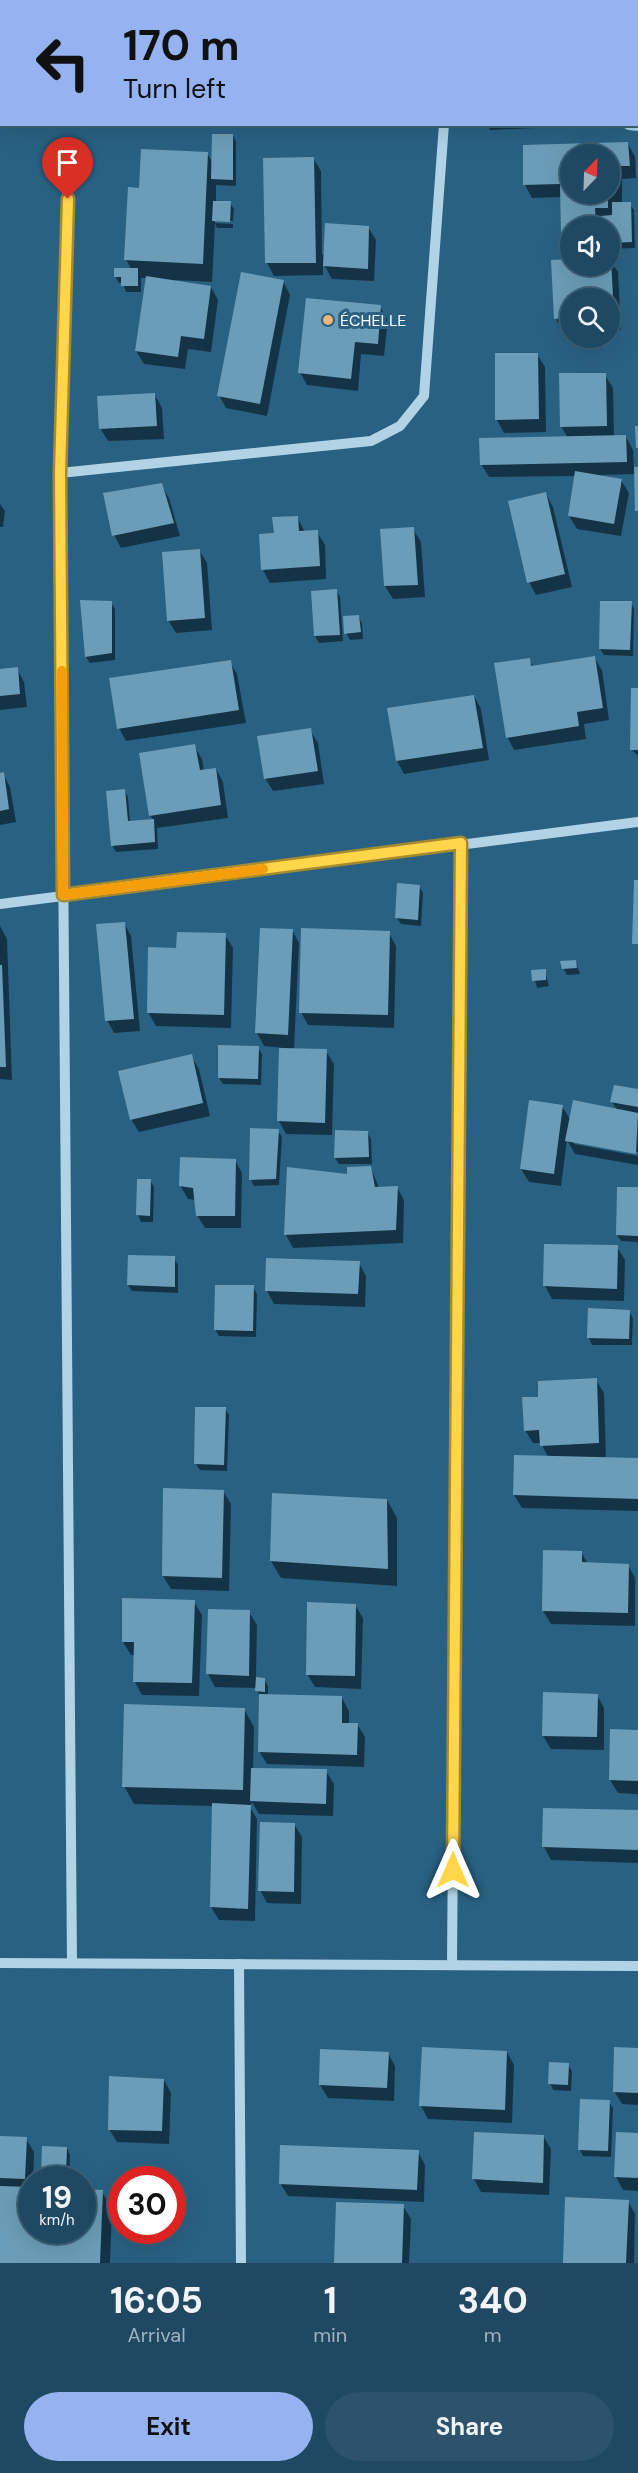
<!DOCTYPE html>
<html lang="en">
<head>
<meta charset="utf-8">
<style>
	:root { --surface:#1f4962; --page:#2c536b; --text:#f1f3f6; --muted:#a1b2be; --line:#3c6177; --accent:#95b2f1 }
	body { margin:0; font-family:"DM Sans",sans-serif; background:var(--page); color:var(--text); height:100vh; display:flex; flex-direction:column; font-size:22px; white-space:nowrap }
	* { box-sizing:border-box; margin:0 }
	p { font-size:20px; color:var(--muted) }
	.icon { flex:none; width:33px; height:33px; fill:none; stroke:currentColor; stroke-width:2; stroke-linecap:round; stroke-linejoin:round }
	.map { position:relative; height:2263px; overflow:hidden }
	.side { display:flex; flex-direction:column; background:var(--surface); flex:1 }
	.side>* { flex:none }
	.guide { position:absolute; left:0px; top:0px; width:639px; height:126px; box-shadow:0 6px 24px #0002,0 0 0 2px var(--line); background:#95b2f1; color:#111; overflow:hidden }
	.needle { width:39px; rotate:23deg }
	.controls { position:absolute; left:560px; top:144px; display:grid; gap:12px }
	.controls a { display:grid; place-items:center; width:60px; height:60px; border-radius:50%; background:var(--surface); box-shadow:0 6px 24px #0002,0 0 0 2px var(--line); font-size:30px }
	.speed { position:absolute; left:18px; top:2166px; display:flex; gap:12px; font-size:30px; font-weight:700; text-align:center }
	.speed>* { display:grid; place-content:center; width:78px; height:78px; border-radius:50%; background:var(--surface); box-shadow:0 6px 24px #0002,0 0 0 2px var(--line); line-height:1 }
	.speed small { font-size:15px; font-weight:400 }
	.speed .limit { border:9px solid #d22; background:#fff; color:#111 }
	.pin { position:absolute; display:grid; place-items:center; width:51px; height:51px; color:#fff; margin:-62px -26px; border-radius:50% 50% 50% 0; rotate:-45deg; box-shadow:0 0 6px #0007 }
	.pin .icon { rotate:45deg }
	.me { position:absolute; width:66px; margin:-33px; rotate:0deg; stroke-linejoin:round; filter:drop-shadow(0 0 4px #0008) }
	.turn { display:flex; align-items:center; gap:21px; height:126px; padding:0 24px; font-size:27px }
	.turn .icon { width:78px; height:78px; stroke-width:2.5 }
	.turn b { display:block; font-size:42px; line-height:51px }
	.eta { display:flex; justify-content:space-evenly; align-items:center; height:102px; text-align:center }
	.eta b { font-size:36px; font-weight:700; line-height:42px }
	.action { display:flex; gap:12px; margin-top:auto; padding:12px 24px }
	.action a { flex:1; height:69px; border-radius:36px; background:var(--accent); color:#111; font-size:24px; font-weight:700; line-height:69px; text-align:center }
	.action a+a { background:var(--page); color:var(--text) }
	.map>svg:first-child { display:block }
</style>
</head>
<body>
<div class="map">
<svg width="638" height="2263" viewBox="0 0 638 2263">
	<rect width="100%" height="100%" fill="#296183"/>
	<g fill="#0007" fill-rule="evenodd">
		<polygon points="88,0 131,0 88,2"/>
		<rect x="179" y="0" width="31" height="2"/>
		<polygon points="238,0 399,0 238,2"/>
		<polygon points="615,0 638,0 638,46 638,2"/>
		<polygon points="487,124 623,124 490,130"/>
		<polygon points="233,135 236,142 236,186 216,185 216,202 230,203 234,209 233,221 215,220 215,223 233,224 233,228 217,228 215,223 212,282 174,280 174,282 211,287 218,300 211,352 188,349 185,369 144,364 136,351 147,278 141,278 141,292 126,292 123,283 119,283 115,276 132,270 126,260 140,189 207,153 213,163"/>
		<path d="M 628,144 L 635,157 L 636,178 L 622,179 L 622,204 L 630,204 L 634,210 L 635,248 L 609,249 L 609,226 L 570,226 L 570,246 L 562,233 L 561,197 L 532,198 L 525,185 L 524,146 ZM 570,154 L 609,154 L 609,194 L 570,194 Z"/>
		<polygon points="313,158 321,171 322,255 368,227 376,240 374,281 332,279 323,263 323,275 274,276 267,263 265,159"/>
		<polygon points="609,259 618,272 621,330 609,330 609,298 570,298 570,331 563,332 556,319 570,261 570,266 609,266"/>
		<polygon points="283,281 290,295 267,416 226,408 219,395"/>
		<polygon points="380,307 388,320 384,356 361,354 358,391 307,385 300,372"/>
		<polygon points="537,354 545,367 546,432 504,433 497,420"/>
		<polygon points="605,375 613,388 614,437 626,437 633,450 634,468 638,468 638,513 636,474 600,475 621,480 629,493 621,536 577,529 569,516 576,476 489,477 481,464 568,438 561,426"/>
		<polygon points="155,395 162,408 164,439 108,441 100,428"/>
		<polygon points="161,485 169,498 180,536 121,548 114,535"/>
		<polygon points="546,494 553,507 572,587 536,595 529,582"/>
		<polygon points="0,504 5,511 3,527 0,527"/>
		<polygon points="297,517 305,532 317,532 325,545 326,579 270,583 263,570 276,534"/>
		<polygon points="413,529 421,542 425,597 393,599 385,586"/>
		<polygon points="199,550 207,563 212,630 176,633 168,620"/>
		<polygon points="336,590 340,597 343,641 319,643 315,636"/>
		<polygon points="82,602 111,603 115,609 115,660 90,663 86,657"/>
		<polygon points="631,603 634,609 633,656 604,655 600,649"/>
		<polygon points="359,617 362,624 363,639 350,640 346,633"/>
		<polygon points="594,657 602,670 609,720 584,724 586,739 514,750 507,737 529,660 533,667"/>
		<polygon points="230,662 237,674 246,723 126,741 119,728"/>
		<polygon points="17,669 24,682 27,707 0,710 0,670"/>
		<polygon points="638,689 638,756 631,749"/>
		<polygon points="474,696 481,709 489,760 404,774 397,761"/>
		<polygon points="310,730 318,743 324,784 273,791 265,778"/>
		<polygon points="194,746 202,759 204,771 216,769 223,782 228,818 157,828 158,849 116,852 112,845 124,790 128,797 130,822 153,820 150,815"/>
		<polygon points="0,774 3,774 10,787 16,822 0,825"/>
		<polygon points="419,886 423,893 421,926 401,924 397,918"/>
		<polygon points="124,923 131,936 140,1031 114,1033 107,1020"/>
		<polygon points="0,926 7,939 12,1080 0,1079"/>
		<polygon points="292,930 299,943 294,1049 264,1046 257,1033"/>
		<polygon points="389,933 396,946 394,1028 308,1025 301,1012"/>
		<polygon points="225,935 233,948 231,1028 156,1026 148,1012 177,949"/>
		<polygon points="576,962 580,974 567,975 563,968"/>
		<polygon points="545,971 549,986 537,988 533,972"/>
		<polygon points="258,1048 262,1054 261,1085 223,1084 219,1078"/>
		<polygon points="326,1051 334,1064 332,1135 286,1134 279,1121"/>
		<polygon points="191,1056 199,1069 210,1116 139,1132 131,1119"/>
		<polygon points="638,1091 638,1152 574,1141 574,1144 638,1156 638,1165 575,1154 567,1140 561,1186 529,1182 521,1169 562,1106 571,1121 617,1110 612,1102"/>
		<polygon points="278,1131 282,1137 279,1185 254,1186 251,1180"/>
		<polygon points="367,1132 371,1139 372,1164 339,1164 335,1158"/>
		<polygon points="235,1160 242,1173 241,1228 205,1228 197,1215 196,1200 188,1199 180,1185"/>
		<polygon points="371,1168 379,1188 397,1187 404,1200 403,1243 293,1248 286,1235 348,1175"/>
		<polygon points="150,1180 154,1187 153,1222 141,1222 138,1215"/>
		<polygon points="638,1189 638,1242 621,1241 617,1235"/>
		<polygon points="617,1247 625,1260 624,1301 552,1299 545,1286"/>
		<polygon points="174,1258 178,1265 178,1293 132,1291 128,1285"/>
		<polygon points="359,1263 366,1276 365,1307 274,1304 267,1291"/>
		<polygon points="253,1287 257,1294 256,1337 219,1336 215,1329"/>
		<polygon points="629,1311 633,1318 632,1345 592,1345 589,1338"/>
		<polygon points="596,1380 604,1393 606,1459 638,1460 638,1511 522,1508 514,1495 548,1457 541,1443 533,1443 525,1430 540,1399"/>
		<polygon points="225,1409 229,1415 227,1471 200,1470 196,1464"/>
		<polygon points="223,1491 231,1504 229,1591 171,1589 163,1576"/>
		<polygon points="387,1500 397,1518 397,1586 281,1578 271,1561"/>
		<polygon points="581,1552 588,1564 628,1565 635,1578 635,1626 551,1624 543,1611"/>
		<polygon points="194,1602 202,1615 199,1696 142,1695 135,1682 136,1655 131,1655 123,1642"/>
		<polygon points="355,1605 363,1618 361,1689 315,1687 307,1674"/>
		<polygon points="249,1612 257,1625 256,1679 264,1679 268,1686 268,1695 342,1698 349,1711 349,1724 357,1724 365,1737 364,1767 267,1764 259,1751 260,1698 257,1688 215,1687 208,1674"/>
		<polygon points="597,1695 604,1708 604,1750 551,1749 543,1736"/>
		<polygon points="244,1709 254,1727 253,1769 326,1771 334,1784 333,1816 259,1814 252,1802 250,1807 257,1819 255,1921 219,1920 211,1907 214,1806 134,1804 124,1786"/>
		<polygon points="638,1732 638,1794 618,1793 610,1780"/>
		<polygon points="638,1812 638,1863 551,1860 544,1847"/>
		<polygon points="294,1824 302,1837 301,1904 267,1903 260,1890"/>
		<polygon points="424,2049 507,2052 514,2065 512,2123 428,2119 421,2106"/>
		<polygon points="638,2049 638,2105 622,2104 614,2091"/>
		<polygon points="388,2053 395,2066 394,2101 328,2098 320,2085"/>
		<polygon points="568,2065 572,2071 571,2091 553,2090 550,2083"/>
		<polygon points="164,2080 171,2093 169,2144 117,2142 109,2129"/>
		<polygon points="609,2102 613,2108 611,2157 583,2156 580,2150"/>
		<polygon points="475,2133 543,2136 551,2149 549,2195 481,2192 474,2179"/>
		<polygon points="638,2134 638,2191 623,2190 616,2177"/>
		<polygon points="0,2138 26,2139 34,2152 32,2230 82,2230 102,2192 112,2209 110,2263 0,2263"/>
		<polygon points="67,2148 70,2155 69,2180 46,2180 43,2173"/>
		<polygon points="418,2152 425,2165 424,2202 288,2196 280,2183"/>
		<polygon points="628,2201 635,2214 634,2263 564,2263"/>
		<polygon points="403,2206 411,2219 409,2263 336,2263"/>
	</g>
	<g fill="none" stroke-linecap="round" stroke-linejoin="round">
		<g stroke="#a7d0e7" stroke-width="12">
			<polyline points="0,104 2,104"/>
			<polyline points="629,124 638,125"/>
		</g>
	</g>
	<g fill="#6c9db8">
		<polygon points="212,134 233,134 233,180 211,179"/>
		<polygon points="628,142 630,166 615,166 616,193 609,194 609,154 570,154 570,194 608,194 608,208 595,208 596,226 570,226 570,233 561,233 560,184 523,185 523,145"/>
		<polygon points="141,149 208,152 203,264 124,260 128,187 139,188"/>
		<polygon points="314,157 316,263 265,263 263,158"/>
		<polygon points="213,201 231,201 230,222 212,221"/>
		<polygon points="612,202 631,202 632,242 609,243 609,226 601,226 600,216 612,215"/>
		<polygon points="325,223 369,226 368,269 323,266"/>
		<polygon points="609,258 611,258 614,317 609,317 609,298 570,298 570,318 554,319 551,260 570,259 570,266 609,266"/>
		<polygon points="114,268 138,268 138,286 121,286 121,277 114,277"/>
		<polygon points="241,272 284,280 260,404 217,396"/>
		<polygon points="146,276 211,286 204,339 181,336 178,357 135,351"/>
		<polygon points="306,298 381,305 378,344 355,342 351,379 298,373"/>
		<polygon points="495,353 538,353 539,419 495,420"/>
		<polygon points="559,373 606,373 607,426 560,427"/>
		<polygon points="155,393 157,426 99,429 97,396"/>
		<polygon points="635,426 638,426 638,448 636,448"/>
		<polygon points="626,435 627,462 480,465 479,438"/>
		<polygon points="634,467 638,467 638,511 635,511"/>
		<polygon points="575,471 622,479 614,524 568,516"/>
		<polygon points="162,483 174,523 112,536 103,493"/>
		<polygon points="546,492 565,574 527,583 508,501"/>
		<polygon points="298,516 299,531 318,530 320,566 261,570 259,534 274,533 272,517"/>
		<polygon points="414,527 418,585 384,586 380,529"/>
		<polygon points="200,549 205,618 167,621 162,552"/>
		<polygon points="337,589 340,635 314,636 311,591"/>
		<polygon points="80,600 112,601 112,653 85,657"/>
		<polygon points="600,601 632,601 630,650 599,649"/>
		<polygon points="359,615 361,632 344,634 343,616"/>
		<polygon points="595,656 603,708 577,712 579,726 506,738 494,663 530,658 531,666"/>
		<polygon points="231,660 239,710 117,729 109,678"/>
		<polygon points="18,667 20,694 0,696 0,669"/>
		<polygon points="631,688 638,688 638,750 630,750"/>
		<polygon points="474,695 483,748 396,761 387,708"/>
		<polygon points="311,728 318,771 264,779 257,736"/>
		<polygon points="195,744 200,770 216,768 221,805 149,816 139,753"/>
		<polygon points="4,772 9,809 0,811 0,773"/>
		<polygon points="125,789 128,821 154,819 155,842 111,846 106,791"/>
		<polygon points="634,880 638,880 638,944 632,944"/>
		<polygon points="397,883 420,885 418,920 395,918"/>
		<polygon points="125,922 134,1019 105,1021 96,924"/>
		<polygon points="260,928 293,929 288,1035 255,1033"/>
		<polygon points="301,928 390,931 388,1015 299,1013"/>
		<polygon points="177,932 226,933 224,1015 147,1013 148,947 176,948"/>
		<polygon points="576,960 577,968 562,969 560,961"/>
		<polygon points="0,965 2,965 6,1067 0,1067"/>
		<polygon points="546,969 546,980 532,981 531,970"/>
		<polygon points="218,1045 259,1046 258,1079 218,1078"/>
		<polygon points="279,1048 327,1049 325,1123 277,1121"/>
		<polygon points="192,1054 203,1103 130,1120 118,1071"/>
		<polygon points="614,1085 638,1089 638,1107 610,1102"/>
		<polygon points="529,1100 563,1105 554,1174 520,1169"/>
		<polygon points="573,1100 638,1113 636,1154 565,1141"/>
		<polygon points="250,1128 279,1129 276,1179 249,1180"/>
		<polygon points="335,1130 368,1131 369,1157 334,1158"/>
		<polygon points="180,1157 236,1159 235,1216 196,1216 193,1188 179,1186"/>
		<polygon points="371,1166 375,1187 398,1186 396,1230 284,1235 287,1167 347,1174 347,1167"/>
		<polygon points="137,1179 151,1179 150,1216 136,1215"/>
		<polygon points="617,1187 638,1187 638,1236 616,1235"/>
		<polygon points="544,1244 618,1245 617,1289 543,1286"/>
		<polygon points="128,1255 175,1256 175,1287 127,1285"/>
		<polygon points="266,1258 360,1261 358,1294 265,1291"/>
		<polygon points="215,1285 254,1285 253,1331 214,1330"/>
		<polygon points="588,1308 630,1310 629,1339 587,1338"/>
		<polygon points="597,1378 599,1443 540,1446 539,1430 524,1431 522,1397 538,1397 538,1381"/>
		<polygon points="195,1407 226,1407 224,1465 194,1464"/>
		<polygon points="514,1455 638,1458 638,1499 513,1495"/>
		<polygon points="163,1488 224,1490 222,1578 162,1576"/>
		<polygon points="272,1493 387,1499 388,1569 270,1561"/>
		<polygon points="543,1550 582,1551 582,1562 629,1564 628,1613 542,1611"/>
		<polygon points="122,1598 195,1600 192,1683 133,1682 134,1642 122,1642"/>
		<polygon points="307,1602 356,1604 355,1676 306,1675"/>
		<polygon points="208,1609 250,1610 249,1676 206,1674"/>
		<polygon points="256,1677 265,1678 265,1692 255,1691"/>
		<polygon points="543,1692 598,1694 597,1737 542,1736"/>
		<polygon points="259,1694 342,1696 342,1723 358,1723 357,1755 258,1752"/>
		<polygon points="124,1704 245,1708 243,1790 122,1787"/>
		<polygon points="610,1729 638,1730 638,1781 609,1780"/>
		<polygon points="251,1768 327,1769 326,1804 250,1801"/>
		<polygon points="212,1803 251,1805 248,1909 210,1907"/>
		<polygon points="543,1808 638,1810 638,1850 542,1847"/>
		<polygon points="260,1822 295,1823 294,1892 258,1891"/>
		<polygon points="422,2047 507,2051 505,2110 419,2106"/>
		<polygon points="614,2047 638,2048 638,2093 613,2092"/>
		<polygon points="320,2049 389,2052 387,2088 319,2085"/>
		<polygon points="549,2062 569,2063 568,2085 548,2084"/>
		<polygon points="109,2076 164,2079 162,2131 108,2130"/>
		<polygon points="580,2099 610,2100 608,2151 578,2150"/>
		<polygon points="474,2132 544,2135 543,2183 472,2179"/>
		<polygon points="616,2132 638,2133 638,2178 614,2177"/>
		<polygon points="0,2136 27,2137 25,2179 0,2178"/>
		<polygon points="280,2145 419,2150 417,2190 279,2184"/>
		<polygon points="42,2146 67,2147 66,2175 41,2174"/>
		<polygon points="0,2186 32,2187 32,2230 82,2230 82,2189 103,2190 100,2263 0,2263"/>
		<polygon points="565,2197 629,2200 626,2263 563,2263"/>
		<polygon points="336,2202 404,2204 402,2263 334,2263"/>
	</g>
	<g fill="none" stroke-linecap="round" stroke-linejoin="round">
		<g stroke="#b2d3e6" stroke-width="10">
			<polyline points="460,2 460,0"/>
			<polyline points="69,153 60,473 72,1963"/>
			<polyline points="60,473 371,441 400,426 424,396 444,124"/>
			<polyline points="0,904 638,822"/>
			<polyline points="0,1963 638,1966"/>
			<polyline points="239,1964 241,2263"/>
			<polyline points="452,1965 461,843"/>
		</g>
	</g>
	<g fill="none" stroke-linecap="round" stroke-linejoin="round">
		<g stroke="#a68a30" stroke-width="15">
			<polyline id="route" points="68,199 60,473 63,895 461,843 453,1870"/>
		</g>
		<use href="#route" stroke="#ffd54a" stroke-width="10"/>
		<polyline stroke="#f59e0b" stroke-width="10" points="62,671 63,895 263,869"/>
	</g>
	<circle fill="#eeb679" stroke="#296183" stroke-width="2" cx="328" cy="320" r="6"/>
	<g text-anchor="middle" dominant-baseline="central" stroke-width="6" stroke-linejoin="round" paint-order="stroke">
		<g font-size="16" fill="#fff" stroke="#296183" text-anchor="start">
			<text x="340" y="320">ÉCHELLE</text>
		</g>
	</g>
</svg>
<div class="controls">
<a><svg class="needle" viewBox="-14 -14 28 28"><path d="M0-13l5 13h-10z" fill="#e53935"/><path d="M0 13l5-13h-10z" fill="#a1b2be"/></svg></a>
<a><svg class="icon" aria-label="sound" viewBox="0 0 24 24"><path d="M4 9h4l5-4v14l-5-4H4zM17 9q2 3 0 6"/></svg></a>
<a><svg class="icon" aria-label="search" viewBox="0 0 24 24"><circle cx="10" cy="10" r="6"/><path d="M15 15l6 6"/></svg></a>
</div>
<div class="speed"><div>19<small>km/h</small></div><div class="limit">30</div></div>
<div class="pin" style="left:68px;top:199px;background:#d93025"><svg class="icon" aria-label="arrive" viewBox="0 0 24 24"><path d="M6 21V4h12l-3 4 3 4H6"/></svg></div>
<svg class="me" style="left:453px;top:1870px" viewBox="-20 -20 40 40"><path d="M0-17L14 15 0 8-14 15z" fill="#ffd54a" stroke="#fff" stroke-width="4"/></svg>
<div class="guide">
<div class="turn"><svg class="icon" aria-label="left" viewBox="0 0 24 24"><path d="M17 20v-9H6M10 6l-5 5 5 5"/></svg><div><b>170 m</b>Turn left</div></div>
</div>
</div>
<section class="side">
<div class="eta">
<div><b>16:05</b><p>Arrival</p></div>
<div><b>1</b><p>min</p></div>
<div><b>340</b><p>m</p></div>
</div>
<div class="action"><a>Exit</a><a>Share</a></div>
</section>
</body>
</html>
